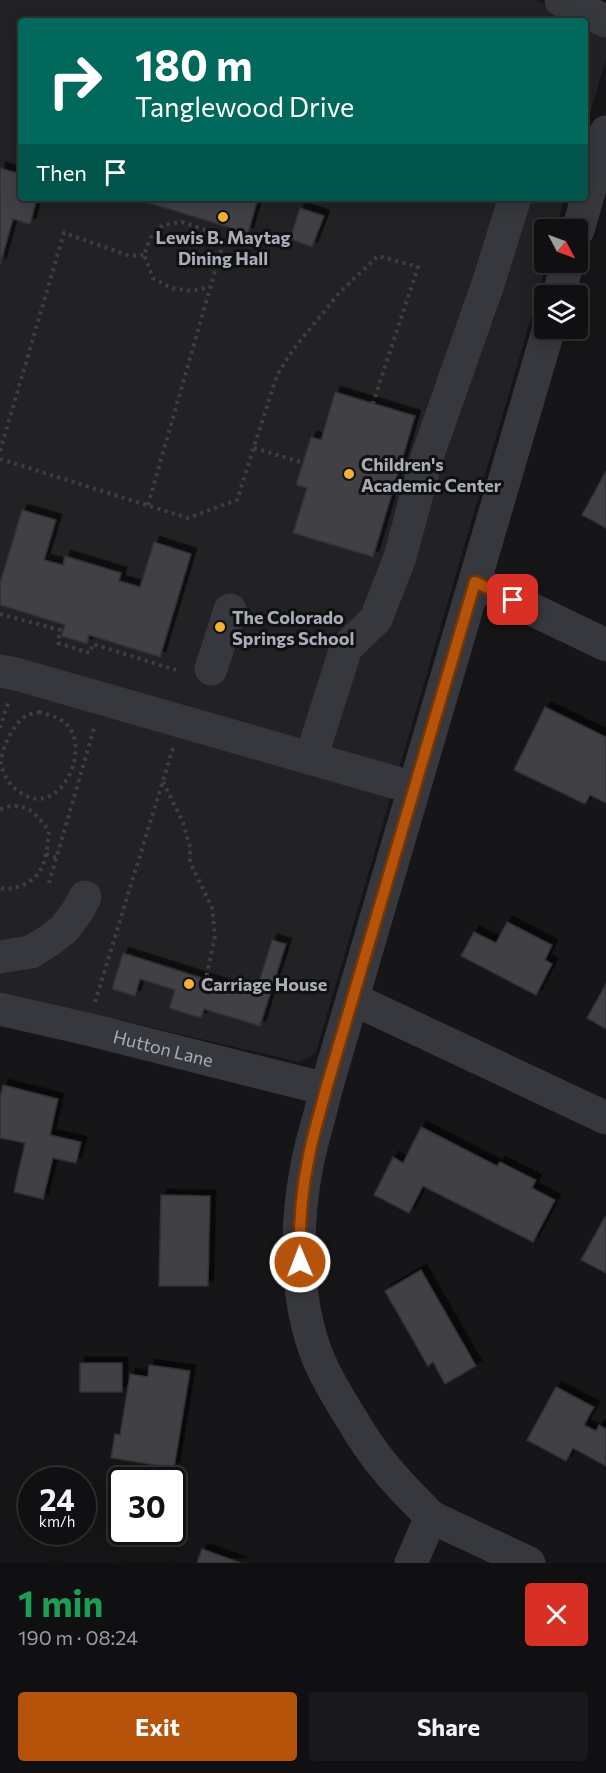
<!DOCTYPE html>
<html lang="en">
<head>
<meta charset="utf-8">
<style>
	:root { --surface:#101012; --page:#19191b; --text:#f1f3f6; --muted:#9c9d9f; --line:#303032; --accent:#b45309 }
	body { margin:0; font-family:Commissioner,sans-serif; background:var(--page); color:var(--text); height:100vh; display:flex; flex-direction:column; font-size:22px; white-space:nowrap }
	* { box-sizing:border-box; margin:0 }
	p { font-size:20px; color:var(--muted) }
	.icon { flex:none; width:33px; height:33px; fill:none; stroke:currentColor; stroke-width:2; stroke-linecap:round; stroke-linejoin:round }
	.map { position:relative; height:1563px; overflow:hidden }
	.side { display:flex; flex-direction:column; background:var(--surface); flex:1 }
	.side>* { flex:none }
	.guide { position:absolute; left:18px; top:18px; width:570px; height:183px; border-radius:6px; box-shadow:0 3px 15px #0003,0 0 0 2px var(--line); background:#00695c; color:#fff; overflow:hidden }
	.needle { width:39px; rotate:131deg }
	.buttons { position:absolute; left:534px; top:219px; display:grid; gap:12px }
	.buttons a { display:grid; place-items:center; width:54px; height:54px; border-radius:6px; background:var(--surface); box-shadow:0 3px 15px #0003,0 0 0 2px var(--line); font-size:30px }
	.speed { position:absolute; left:18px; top:1467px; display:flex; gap:12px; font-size:30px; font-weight:700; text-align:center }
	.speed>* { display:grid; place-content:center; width:78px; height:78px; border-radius:50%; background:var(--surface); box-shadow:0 3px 15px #0003,0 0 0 2px var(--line); line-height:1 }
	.speed small { font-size:15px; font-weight:400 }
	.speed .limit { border:3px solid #111; border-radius:9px; background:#fff; color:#111 }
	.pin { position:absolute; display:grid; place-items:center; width:51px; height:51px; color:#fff; margin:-26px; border-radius:12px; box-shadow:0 3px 9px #0006 }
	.me { position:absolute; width:66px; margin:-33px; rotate:359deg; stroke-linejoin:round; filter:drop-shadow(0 0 4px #0008) }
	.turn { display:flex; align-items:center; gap:21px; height:126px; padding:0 18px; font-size:27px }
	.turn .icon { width:78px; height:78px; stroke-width:2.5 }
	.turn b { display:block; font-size:42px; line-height:51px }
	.then { display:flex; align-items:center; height:57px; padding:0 18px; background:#0003; gap:12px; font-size:22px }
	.round { display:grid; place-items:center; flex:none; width:63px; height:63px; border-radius:6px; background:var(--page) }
	.head { display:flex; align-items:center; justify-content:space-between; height:102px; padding:0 18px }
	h1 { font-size:36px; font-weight:700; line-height:45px; color:#1e9e55 }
	.cta { display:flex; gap:12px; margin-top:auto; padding:12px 18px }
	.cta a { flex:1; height:69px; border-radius:6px; background:var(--accent); color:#fff; font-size:24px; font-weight:700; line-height:69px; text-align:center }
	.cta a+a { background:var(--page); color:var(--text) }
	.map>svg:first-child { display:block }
</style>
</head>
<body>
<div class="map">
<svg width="606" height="1563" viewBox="0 0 606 1563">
	<defs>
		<filter id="shadow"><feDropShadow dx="5.5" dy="-5.5" stdDeviation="0" flood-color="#0009"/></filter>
	</defs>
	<rect width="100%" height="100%" fill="#161618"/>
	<g fill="#222225">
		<polygon points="0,0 536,0 581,21 21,21 21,198 565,198 556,229 544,230 544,262 547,263 316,1052 310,1057 299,1062 0,992"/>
		<polygon points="585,23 600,30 606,38 606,59 585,131"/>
	</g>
	<g fill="#404145" stroke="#303034" stroke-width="1.5" filter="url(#shadow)">
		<polygon points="0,168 21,174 21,198 37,198 30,224 13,219 0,265"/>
		<polygon points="140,198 258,198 248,233 139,200"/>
		<polygon points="300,208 324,216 312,247 290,239"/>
		<polygon points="335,392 415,416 373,557 293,533 307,488 296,485 311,437 321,440"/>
		<polygon points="606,471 606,528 582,515"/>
		<polygon points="22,510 56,520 44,560 63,565 65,556 121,573 119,581 140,587 154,542 191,554 160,657 89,635 87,644 61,636 65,625 0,605 0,583"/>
		<polygon points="545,707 606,737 606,803 590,795 585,804 514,770"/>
		<polygon points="507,922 552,945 545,960 552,964 536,995 461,956 474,932 496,943"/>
		<polygon points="272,940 286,944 260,1026 204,1009 201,1018 169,1008 175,990 140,979 135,996 112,989 123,953 255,995"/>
		<polygon points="606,984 606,1029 587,1018"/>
		<polygon points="3,1085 58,1099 50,1135 81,1142 76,1163 53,1158 43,1199 14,1192 25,1143 0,1138 0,1097"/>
		<polygon points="421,1127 497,1166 500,1162 536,1180 532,1188 555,1200 533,1242 423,1186 409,1213 374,1195 393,1157 403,1163"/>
		<polygon points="161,1195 210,1196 208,1286 159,1286"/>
		<polygon points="605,1217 606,1217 606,1273 581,1260"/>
		<polygon points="421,1270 476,1366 445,1384 433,1362 428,1366 385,1291"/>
		<rect x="80" y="1363" width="42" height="29"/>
		<polygon points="149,1365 190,1371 174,1468 111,1458 115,1434 120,1435 130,1374 148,1377"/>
		<polygon points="556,1387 594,1407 584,1425 596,1431 599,1425 606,1429 606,1466 573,1448 566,1461 527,1440"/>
		<polygon points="202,1549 241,1563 197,1563"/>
	</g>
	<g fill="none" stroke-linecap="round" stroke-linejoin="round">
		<g stroke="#3d3f44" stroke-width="4" stroke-dasharray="3 4.5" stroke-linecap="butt">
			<polyline points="254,448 304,463"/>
			<polyline points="0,451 64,233 130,256 144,255"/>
			<polyline points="0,459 188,518 237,500 277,375 295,347 340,292 378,256 418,267 373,403"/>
			<polyline points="148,505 221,250 219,240 211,232 182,222 163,225 152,234 144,255 153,278 171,288 191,291 210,287"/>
			<polyline points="0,614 60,630 58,643 90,653 93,644 176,670"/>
			<path d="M 39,712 C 46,714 55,716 61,720 C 96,740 62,821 21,793 C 13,788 7,782 4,773 C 3,772 1,765 1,764 C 0,751 14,722 26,716 C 29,714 35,713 39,712 Z"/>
			<polyline points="0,728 8,703"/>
			<polyline points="163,782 183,822 190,847 190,862 212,907 215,936 206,979"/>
			<path d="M 0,809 C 25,800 35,812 49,831 C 48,842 47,854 43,865 C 36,882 17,891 0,888"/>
			<polyline points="46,854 57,858"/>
			<polyline points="49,883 95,725"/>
			<polyline points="95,1002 173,748"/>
		</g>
		<g stroke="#37383d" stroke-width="33">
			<polyline points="561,0 606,21"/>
			<polyline points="578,230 606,132"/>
			<polyline points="558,296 568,262"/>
			<polyline points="475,582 606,645"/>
			<polyline points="211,669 230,610"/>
			<polyline points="0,671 16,674 414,788"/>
			<polyline points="311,758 346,648 376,619 400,557 427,457 488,284 515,198"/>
			<polyline points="0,957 31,952 50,940 64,929 77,912 85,897"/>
			<polyline points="353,999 606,1118"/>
			<path id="s1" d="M 0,1009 L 87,1029 L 326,1089"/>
			<polyline points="431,1517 529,1563"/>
			<path d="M 411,1563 L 431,1517 C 417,1502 401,1487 388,1471 C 374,1455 362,1437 351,1418 C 339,1399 327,1379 318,1358 C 294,1297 295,1224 308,1160 C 313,1136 321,1113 326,1089 L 549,328"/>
		</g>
	</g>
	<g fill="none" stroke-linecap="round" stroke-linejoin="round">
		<g stroke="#753606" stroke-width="15">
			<path id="route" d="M 300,1262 C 299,1228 301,1194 308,1161 C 312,1137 320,1113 326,1089 L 475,582 L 513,600"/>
		</g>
		<use href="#route" stroke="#b45309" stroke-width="10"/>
	</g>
	<g fill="#f2b134" stroke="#111113" stroke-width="2">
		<circle cx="223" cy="217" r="6"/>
		<circle cx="349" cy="474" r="6"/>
		<circle cx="220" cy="627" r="6"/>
		<circle cx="189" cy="984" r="6"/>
	</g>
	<g text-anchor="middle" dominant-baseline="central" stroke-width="6" stroke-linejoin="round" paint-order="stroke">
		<g font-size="18" font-weight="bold" fill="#a8adb8" stroke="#111113" text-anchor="start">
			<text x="223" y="237" text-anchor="middle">Lewis B. Maytag<tspan x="223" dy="21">Dining Hall</tspan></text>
			<text x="361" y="464">Children's<tspan x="361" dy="21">Academic Center</tspan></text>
			<text x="232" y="617">The Colorado<tspan x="232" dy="21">Springs School</tspan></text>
			<text x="201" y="984">Carriage House</text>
		</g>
		<g font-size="18" fill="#a8adb8" stroke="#111113">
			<text stroke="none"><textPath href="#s1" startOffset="168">Hutton Lane</textPath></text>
		</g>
	</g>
</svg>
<div class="buttons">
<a><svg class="needle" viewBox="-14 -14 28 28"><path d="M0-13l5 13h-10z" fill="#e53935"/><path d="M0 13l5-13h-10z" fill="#9c9d9f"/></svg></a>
<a><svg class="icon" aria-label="layers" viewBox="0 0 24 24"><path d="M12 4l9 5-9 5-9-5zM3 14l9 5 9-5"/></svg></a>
</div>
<div class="speed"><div>24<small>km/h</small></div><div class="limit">30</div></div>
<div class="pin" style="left:513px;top:600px;background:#d93025"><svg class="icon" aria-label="arrive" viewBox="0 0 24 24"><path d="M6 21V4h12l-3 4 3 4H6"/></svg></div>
<svg class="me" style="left:300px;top:1262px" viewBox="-20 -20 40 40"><circle r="17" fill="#b45309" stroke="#fff" stroke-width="3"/><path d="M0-11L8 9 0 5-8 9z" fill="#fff"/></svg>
<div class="guide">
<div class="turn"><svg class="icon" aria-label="right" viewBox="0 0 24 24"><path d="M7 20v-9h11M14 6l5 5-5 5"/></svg><div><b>180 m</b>Tanglewood Drive</div></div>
<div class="then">Then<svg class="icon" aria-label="arrive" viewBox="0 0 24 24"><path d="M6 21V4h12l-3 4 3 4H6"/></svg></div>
</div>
</div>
<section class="side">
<div class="head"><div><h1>1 min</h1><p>190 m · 08:24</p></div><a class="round" style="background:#d93025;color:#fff"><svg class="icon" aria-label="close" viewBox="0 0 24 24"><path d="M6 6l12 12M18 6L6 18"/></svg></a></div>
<div class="cta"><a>Exit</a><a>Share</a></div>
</section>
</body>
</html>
